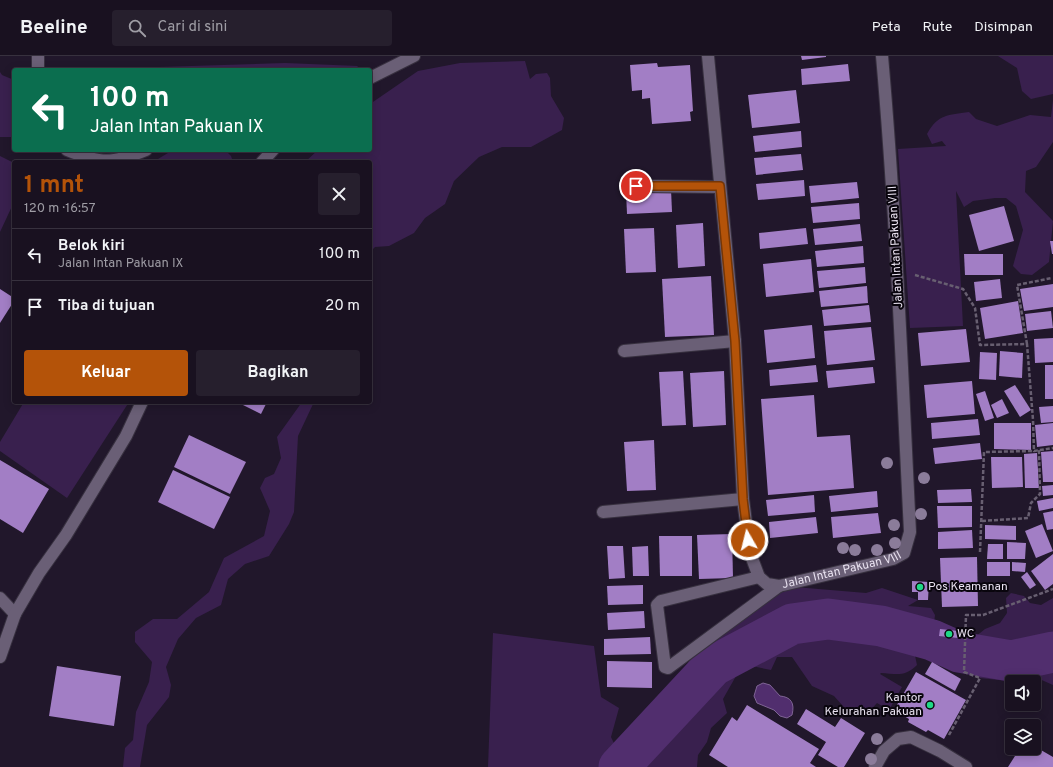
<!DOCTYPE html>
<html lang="id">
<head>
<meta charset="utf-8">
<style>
	:root { --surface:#191120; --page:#261f2d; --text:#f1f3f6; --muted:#9f9da5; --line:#37313e; --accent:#b45309 }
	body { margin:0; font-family:Overpass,sans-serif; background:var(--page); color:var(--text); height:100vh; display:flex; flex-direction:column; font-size:15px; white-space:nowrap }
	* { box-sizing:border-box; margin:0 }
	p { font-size:13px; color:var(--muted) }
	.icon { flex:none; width:22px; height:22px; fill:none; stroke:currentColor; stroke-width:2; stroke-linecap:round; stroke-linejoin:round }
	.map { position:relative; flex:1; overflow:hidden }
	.panel { position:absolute; left:12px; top:104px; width:360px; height:244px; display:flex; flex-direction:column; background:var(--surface); border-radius:4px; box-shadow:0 2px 10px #0003,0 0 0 1px var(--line) }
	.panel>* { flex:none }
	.guide { position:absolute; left:12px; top:12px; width:360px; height:84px; border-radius:4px; box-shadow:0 2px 10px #0003,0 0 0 1px var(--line); background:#0b6e4f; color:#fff; overflow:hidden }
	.fabs { position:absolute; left:1005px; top:619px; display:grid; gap:8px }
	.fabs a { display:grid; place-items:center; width:36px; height:36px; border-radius:4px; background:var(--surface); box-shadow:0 2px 10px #0003,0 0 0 1px var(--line); font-size:20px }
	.pin { position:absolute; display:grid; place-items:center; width:34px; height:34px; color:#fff; margin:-17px; border:2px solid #fff; border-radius:50%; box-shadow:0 1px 4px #0007 }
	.me { position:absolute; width:44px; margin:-22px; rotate:352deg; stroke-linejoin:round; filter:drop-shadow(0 0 3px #0008) }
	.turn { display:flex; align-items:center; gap:14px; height:84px; padding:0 12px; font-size:18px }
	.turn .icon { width:52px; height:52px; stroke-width:2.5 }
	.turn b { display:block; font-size:28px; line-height:34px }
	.round { display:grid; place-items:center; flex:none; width:42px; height:42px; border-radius:4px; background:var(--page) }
	.headline { display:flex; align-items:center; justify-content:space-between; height:68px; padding:0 12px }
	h1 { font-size:24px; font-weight:700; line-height:30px; color:var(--accent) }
	.button { display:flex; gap:8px; margin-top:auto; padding:8px 12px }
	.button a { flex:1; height:46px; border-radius:4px; background:var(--accent); color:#fff; font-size:16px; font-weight:700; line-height:46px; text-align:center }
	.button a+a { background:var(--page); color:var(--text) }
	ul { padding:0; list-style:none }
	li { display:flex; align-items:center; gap:12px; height:52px; padding:0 12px; border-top:1px solid var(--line) }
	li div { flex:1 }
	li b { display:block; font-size:15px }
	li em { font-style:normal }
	header { display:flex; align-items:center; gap:24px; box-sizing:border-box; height:56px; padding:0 20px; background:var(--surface); border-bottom:1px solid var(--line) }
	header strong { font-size:19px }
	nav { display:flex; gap:22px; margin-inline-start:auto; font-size:14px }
	.search { width:280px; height:36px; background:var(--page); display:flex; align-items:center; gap:10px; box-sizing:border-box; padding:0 14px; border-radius:4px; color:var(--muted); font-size:15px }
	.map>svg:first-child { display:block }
</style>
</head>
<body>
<header>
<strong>Beeline</strong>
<div class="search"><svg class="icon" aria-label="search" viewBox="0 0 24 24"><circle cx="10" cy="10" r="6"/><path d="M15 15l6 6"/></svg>Cari di sini</div>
<nav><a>Peta</a><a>Rute</a><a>Disimpan</a></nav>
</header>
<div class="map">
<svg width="1053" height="711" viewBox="0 0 1053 711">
	<rect width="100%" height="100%" fill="#21172b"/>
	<g fill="#39204e">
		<polygon points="998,0 1053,0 1053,38 1031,43 1022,35 1017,12"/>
		<polygon points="525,5 530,23 536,18 547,17 550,22 551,40 564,62 562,74 531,91 502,91 479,101 454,125 445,148 425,162 414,177 389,190 375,191 370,196 370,106 305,106 318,94 370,94 370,48 418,15 460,7"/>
		<polygon points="285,7 358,10 355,14 61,14"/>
		<polygon points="0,16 2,19 14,24 14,83 12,81 0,81"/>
		<path d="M 1053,44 L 1053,86 L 1036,111 L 1026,115 L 1025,136 L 1053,165 L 1049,206 L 1032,219 L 1021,218 L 1013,210 L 1023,174 L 1016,150 L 1006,142 L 995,142 L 973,145 L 964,151 L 956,135 L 963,270 L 910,272 L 898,93 L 946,90 L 942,85 L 932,88 L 927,78 C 938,58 948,59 969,56 L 976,63 L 997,70 L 1030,59 L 1051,61 Z"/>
		<polygon points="83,94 131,94 124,98 85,96"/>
		<polygon points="173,94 225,94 231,100 233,106 153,106"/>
		<polygon points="0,100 14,107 14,146 0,176"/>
		<polygon points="24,346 129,346 67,442 0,395 0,386"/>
		<polygon points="302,346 314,346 298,380 294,456 289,468 269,500 245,508 228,523 221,549 196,562 178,583 166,611 171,629 169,641 147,669 140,711 123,711 125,692 133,684 136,656 149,626 152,606 135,586 135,576 153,563 177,563 209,536 224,502 264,480 270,455 260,432 265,422 274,418 281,402 277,381"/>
		<path d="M 795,531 L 866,537 L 882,532 L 918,544 L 908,550 L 931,552 L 935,559 L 932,584 L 917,588 L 914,595 L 917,609 C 905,621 897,618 881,617 L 880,618 L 902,631 L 889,654 L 877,647 L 867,658 L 851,659 L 834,640 L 812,630 L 792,601 L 777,601 L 771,614 L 747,609 L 740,613 L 723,643 L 727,657 L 711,672 L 707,686 L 698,699 L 697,711 L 488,711 L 493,577 L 594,590 L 601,641 L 619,652 L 611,681 L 620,700 L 636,682 L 656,669 L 665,634 L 686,611 L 700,588 L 724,579 L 741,549 Z"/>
		<polygon points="1011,537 1024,540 1030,547 1041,549 1053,542 1053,629 1028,618 1008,625 980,622 968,611 967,593 970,585 985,573 1000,567 1007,557 1006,542"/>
	</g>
	<path fill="#512e6e" stroke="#7f6495" d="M 763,627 L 770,629 L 780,640 C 791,641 795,647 792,659 L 787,662 L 780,660 L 774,654 L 757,647 L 754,640 L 757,630 Z"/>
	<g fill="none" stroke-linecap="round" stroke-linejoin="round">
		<polyline stroke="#512e6e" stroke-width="41" points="619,711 713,610 792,568 828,563 881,570 932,584 959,596 1011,605 1053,596"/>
	</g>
	<g fill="#a27ec5">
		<polygon points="801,0 826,0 826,1 802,4"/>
		<polygon points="657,7 658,11 690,9 693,55 690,56 691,65 652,68 650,42 642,43 642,34 632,35 630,9"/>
		<polygon points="848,8 850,25 802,29 801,13"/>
		<polygon points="796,34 800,67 752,72 748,39"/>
		<polygon points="801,75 802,91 755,96 753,80"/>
		<polygon points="801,98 803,114 756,119 754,102"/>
		<polygon points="804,124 805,140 758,144 756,128"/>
		<polygon points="857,126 859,142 811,147 809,130"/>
		<polygon points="671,133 672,156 627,158 626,135"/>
		<polygon points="859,147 860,163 813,167 811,151"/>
		<polygon points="1004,150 1014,185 979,195 969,159"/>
		<polygon points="703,167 705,210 678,212 676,169"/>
		<polygon points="860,168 862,185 815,189 813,173"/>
		<polygon points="654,172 656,216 626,217 624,173"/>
		<polygon points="806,172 808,188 760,193 759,177"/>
		<polygon points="1050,185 1053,185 1053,198 1052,198"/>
		<polygon points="863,190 864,207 817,211 815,195"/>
		<polygon points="964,198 1003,198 1003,219 965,219"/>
		<polygon points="811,203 814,236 766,241 763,208"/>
		<polygon points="865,211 866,227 819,232 817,215"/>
		<polygon points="711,220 714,279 665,281 662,223"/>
		<polygon points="1000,223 1002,242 976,245 974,226"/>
		<polygon points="1053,228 1053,251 1024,255 1020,233"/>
		<polygon points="867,230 868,247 821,251 819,235"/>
		<polygon points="0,233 14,242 14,245 0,267"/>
		<polygon points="1018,245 1023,277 985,283 980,252"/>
		<polygon points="869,249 871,266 824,270 822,254"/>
		<polygon points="1051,255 1053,272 1027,275 1025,258"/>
		<polygon points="812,269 815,302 767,307 764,274"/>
		<polygon points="871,271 875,304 827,309 824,275"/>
		<polygon points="966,273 970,306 921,310 918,277"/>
		<polygon points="1053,282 1053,306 1035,307 1034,283"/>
		<polygon points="1000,295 1023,297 1022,322 999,320"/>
		<polygon points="980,296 997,297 996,324 979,323"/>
		<polygon points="816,309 818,326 770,330 769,314"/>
		<rect x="1045" y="309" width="8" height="34"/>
		<polygon points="873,311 875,327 828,332 826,315"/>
		<polygon points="683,315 686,369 662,370 659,316"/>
		<polygon points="724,315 726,369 693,371 690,317"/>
		<polygon points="972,325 975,358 927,362 924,329"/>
		<polygon points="1015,329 1031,354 1020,361 1004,335"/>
		<polygon points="985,335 994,362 985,365 976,338"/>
		<polygon points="814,339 817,381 850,379 854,432 768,439 761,343"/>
		<polygon points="1002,343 1009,357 997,362 991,349"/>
		<polygon points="237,346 267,346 261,358"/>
		<polygon points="1053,350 1053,366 1041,367 1039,351"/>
		<polygon points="978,363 980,379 932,383 931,367"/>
		<polygon points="994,367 1031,367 1031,394 994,393"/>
		<polygon points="1053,367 1053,389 1037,391 1035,369"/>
		<polygon points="189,379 246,406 230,438 174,411"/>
		<polygon points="654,384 656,434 627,435 624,386"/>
		<polygon points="980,387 982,403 935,408 933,392"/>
		<polygon points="1053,395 1053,426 1043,426 1041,396"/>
		<polygon points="1037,397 1039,432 1025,432 1024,398"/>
		<polygon points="991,401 1022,401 1023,431 992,432"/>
		<polygon points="0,404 49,433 23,477 0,463"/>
		<polygon points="173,414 230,441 214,473 158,446"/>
		<polygon points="1053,429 1053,439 1043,440 1042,430"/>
		<polygon points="971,433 972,446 938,447 937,434"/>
		<polygon points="877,435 878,451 831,456 829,440"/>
		<polygon points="814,439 815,456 768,460 766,444"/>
		<polygon points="1053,442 1053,452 1039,455 1037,445"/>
		<polygon points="937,450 972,450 972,471 938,472"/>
		<polygon points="1053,455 1053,473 1047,474 1043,457"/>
		<polygon points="878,457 881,477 833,482 831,461"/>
		<polygon points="816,461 818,477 770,482 769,466"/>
		<polygon points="1042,468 1053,495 1036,502 1025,475"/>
		<polygon points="985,469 1016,470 1016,484 985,483"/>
		<polygon points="972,474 973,492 938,493 938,476"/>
		<polygon points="732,478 733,522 699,523 697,479"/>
		<polygon points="659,480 692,480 692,520 660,520"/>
		<polygon points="1007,486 1026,487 1025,503 1007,503"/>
		<polygon points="988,488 1003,488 1003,503 987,503"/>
		<polygon points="607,490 623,490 625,522 609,523"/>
		<polygon points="648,490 649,520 633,520 632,491"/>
		<polygon points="1053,498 1053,528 1045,534 1031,515"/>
		<polygon points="977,501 978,550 942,551 940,502"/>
		<rect x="987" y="506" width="23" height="14"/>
		<polygon points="1012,506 1026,507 1025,516 1012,515"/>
		<polygon points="1027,516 1036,529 1030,533 1021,521"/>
		<polygon points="912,525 929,526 928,544 918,544 918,536 912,536"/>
		<polygon points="643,529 643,548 608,549 607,530"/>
		<polygon points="644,555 645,572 608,574 607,557"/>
		<polygon points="940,573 958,575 958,582 939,580"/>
		<polygon points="650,581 651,598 604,599 604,583"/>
		<polygon points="607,605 652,606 652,632 607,631"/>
		<polygon points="932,606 961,623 955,635 925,618"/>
		<polygon points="57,610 121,620 114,670 49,660"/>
		<polygon points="916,616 966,644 944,683 928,674 926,676 908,666 909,663 894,654"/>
		<polygon points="747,649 819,693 810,707 816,711 728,711 709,699 732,661 737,665"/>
		<polygon points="806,653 835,671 841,662 865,677 844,711 838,711 818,699 826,686 797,668"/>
		<polygon points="1034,690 1053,701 1053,711 1008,711 1020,692 1034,692"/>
	</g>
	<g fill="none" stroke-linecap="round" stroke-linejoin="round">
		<g stroke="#37303f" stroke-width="14">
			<g id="minor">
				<path id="s1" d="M 708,0 L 735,285 L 743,443 L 750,497 L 759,521 L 767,528 L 779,530 L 893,503 L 904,497 L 910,476 C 902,317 896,158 882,0"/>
				<polyline points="38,14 38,0"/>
				<polyline points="370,22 414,0"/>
				<path d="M 67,94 C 101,108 112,108 146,94"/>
				<polyline points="262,106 273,94"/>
				<polyline points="636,130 720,131"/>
				<polyline points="624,295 735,285"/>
				<polyline points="603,456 743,443"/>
				<polyline points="759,521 661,545 657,549 665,611 668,612 779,530"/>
				<polyline points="0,542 15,558"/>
				<polyline points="0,601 15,558 39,517 66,479 126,380 142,346"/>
				<polyline points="875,711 884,695 898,683 911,681 940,695 966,711"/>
			</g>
		</g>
		<g stroke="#685f71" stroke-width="2.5" stroke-dasharray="4 2" stroke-linecap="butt">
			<polyline points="915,219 963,233 975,252 980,289 1027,288 1033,364 1034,395 1053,392"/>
			<polyline points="1027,288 1017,229 1052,222"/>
			<polyline points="982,465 1028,462 1031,447 1040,438 1039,394"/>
			<polyline points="980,496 984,396 1034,395"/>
			<polyline points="949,679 980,622 964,616 966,559 983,559 1053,533"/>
		</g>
		<use href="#minor" stroke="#6a5f76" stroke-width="12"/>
	</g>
	<g fill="#8b7c9a">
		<circle cx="887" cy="407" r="6"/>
		<circle cx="924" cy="422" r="6"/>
		<circle cx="921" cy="458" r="6"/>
		<circle cx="894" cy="469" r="6"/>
		<circle cx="895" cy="487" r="6"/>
		<circle cx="843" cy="492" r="6"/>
		<circle cx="855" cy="494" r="6"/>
		<circle cx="877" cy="494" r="6"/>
		<circle cx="877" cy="683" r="6"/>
		<circle cx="871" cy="703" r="6"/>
	</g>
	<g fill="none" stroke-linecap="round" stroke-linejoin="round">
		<g stroke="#753606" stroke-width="10">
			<polyline id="route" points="636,130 720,130 735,285 743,443 748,484"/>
		</g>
		<use href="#route" stroke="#b45309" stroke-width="7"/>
	</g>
	<g fill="#1fd887" stroke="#09050d" stroke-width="1.5">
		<circle cx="920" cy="531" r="4"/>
		<circle cx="949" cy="578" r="4"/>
		<circle cx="930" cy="649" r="4"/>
	</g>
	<g text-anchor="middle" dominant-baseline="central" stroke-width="4" stroke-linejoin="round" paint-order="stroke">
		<g font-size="12" fill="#e9e2f0" stroke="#09050d">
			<text transform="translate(896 191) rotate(-93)">Jalan Intan Pakuan VIII</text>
			<text stroke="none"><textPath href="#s1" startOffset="612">Jalan Intan Pakuan VIII</textPath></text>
		</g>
		<g font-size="12" fill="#e9e2f0" stroke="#09050d" text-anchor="start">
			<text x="928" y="531">Pos Keamanan</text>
			<text x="957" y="578">WC</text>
			<text x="922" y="642" text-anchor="end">Kantor<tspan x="922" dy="14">Kelurahan Pakuan</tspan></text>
		</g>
	</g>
</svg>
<div class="fabs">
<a><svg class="icon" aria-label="sound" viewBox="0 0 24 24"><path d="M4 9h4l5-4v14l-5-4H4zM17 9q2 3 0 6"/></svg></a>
<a><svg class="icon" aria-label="layers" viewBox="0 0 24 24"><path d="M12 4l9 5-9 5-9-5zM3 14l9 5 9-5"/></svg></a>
</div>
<div class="pin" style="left:636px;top:130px;background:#d93025"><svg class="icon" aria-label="arrive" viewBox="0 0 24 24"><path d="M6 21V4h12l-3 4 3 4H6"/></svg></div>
<svg class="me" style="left:748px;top:484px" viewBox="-20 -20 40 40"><circle r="17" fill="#b45309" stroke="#fff" stroke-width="3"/><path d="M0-11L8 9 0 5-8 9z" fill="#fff"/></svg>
<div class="guide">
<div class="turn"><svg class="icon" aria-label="left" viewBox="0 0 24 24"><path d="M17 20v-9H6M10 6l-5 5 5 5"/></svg><div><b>100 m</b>Jalan Intan Pakuan IX</div></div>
</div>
<section class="panel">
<div class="headline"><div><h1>1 mnt</h1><p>120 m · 16:57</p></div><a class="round"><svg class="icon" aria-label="close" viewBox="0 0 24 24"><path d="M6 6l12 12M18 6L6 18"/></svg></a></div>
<ul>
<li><svg class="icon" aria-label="left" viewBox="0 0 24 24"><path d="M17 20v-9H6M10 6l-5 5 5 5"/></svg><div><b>Belok kiri</b><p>Jalan Intan Pakuan IX</p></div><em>100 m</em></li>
<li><svg class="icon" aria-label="arrive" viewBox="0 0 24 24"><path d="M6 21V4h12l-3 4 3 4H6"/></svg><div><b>Tiba di tujuan</b></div><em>20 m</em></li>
</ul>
<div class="button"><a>Keluar</a><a>Bagikan</a></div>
</section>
</div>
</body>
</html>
